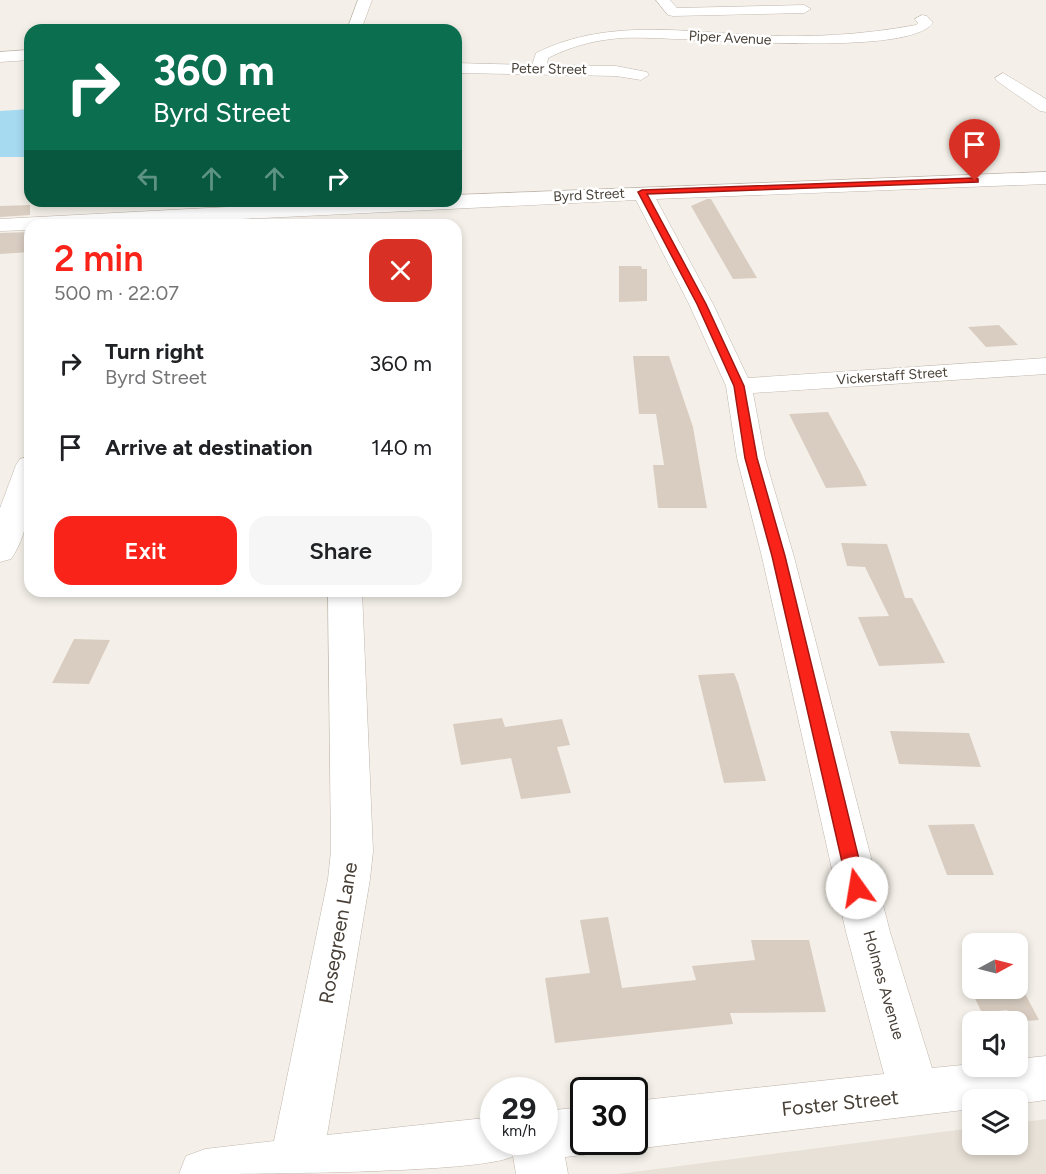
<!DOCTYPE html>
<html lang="en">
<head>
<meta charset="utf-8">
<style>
	:root { --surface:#fff; --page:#f6f6f6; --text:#202124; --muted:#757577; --accent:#fa231a }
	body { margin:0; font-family:Figtree,sans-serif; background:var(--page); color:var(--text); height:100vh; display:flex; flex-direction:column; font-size:22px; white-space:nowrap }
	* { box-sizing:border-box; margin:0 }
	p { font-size:20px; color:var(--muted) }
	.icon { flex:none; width:33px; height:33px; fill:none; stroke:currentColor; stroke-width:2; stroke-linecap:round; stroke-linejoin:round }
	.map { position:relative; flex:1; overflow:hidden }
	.side { position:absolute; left:24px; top:219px; width:438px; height:378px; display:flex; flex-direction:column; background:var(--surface); border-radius:18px; box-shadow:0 3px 9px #0003 }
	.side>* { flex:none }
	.top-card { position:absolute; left:24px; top:24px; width:438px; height:183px; border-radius:18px; box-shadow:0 3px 9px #0003; background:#0b6e4f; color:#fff; overflow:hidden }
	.needle { width:39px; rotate:83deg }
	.buttons { position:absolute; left:962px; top:933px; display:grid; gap:12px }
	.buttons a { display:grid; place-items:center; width:66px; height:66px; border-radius:12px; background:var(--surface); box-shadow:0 3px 9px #0003; font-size:30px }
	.speed { position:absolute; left:480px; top:1077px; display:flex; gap:12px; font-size:30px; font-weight:700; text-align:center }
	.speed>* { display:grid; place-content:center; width:78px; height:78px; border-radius:50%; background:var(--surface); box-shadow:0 3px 9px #0003; line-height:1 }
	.speed small { font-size:15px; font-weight:400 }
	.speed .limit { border:3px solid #111; border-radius:9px; background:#fff; color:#111 }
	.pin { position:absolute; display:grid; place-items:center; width:51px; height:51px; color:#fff; margin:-62px -26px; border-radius:50% 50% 50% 0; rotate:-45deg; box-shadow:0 0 6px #0007 }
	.pin .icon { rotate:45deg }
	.me { position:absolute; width:66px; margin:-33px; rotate:347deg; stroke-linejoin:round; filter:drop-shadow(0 0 4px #0008) }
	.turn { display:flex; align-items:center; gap:21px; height:126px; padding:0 30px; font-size:27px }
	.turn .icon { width:78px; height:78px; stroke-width:2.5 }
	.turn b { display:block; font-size:42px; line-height:51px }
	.lanes { display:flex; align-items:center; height:57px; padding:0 30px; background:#0003; justify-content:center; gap:30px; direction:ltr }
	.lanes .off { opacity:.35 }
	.round { display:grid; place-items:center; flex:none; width:63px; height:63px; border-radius:18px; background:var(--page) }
	.head { display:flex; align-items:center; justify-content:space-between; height:102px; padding:0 30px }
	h1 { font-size:36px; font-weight:600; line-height:45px; color:var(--accent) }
	.button { display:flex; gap:12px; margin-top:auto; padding:12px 30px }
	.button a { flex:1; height:69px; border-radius:18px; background:var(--accent); color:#fff; font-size:24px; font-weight:600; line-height:69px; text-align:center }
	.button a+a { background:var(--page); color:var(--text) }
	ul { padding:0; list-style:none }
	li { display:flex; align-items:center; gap:18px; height:84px; padding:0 30px }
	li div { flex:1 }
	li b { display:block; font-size:22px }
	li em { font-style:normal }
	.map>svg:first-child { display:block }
</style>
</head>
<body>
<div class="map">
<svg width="1046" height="1174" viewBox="0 0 1046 1174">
	<rect width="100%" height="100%" fill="#f4f0e9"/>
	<polygon fill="#e8e1d7" points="1046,1119 1046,1174 618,1174 972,1128 972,1144 1017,1144 1017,1123"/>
	<polygon fill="#a6daf1" points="30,109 30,157 0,157 0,111"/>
	<g fill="#d9cdc1">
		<polygon points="707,199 711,199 757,278 733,279 691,206"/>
		<polygon points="30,205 30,215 0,217 0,206"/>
		<polygon points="30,232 30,252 0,254 0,233"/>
		<polygon points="619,266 641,266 642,269 647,269 647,301 619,302"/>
		<polygon points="999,325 1018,345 986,347 968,327"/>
		<polygon points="633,356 669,356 693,427 707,508 658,508 653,465 664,465 656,414 639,414"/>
		<polygon points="828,412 860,471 867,486 826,488 789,414"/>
		<polygon points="841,543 887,544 905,598 912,598 945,663 879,666 858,617 889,616 865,567 847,566"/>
		<polygon points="74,639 110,640 89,684 52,683"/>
		<polygon points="734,673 738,683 766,781 724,783 698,675"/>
		<polygon points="502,718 505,727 562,719 570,745 557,747 571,793 521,799 511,758 461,765 453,724"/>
		<polygon points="890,731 969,733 981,767 899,764"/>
		<polygon points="974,824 994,875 947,875 928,825"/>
		<polygon points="608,917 622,988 696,980 692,966 755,960 751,940 809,940 826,1012 730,1013 733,1024 555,1043 545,978 590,973 580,920"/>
		<polygon points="970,988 1022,988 1039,1020 1013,1022 1007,1010 982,1013"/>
	</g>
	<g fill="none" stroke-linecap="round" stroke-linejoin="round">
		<g stroke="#c0b6ab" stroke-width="1">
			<g id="minor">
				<polygon points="358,0 372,0 361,30 347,30"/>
				<polygon points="656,0 670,0 677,8 804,5 811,9 804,13 673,16 668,15"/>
				<path d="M 922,15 L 927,16 L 933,23 C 905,60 675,35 622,38 C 595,40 572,46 548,58 L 547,65 L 616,66 L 647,72 L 649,75 L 641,80 L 616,76 L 456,73 L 456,63 L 532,65 L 536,53 C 604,19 679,31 752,35 C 807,38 862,35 916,25 L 918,23 L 915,19 Z"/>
				<polygon points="30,50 30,60 0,62 0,52"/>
				<polygon points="1003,73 1046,99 1046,112 1040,111 997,81 995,78"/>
				<polygon points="1046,172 1046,184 656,199 713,304 748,378 1046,358 1046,374 753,393 765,458 794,557 890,932 932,1068 972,1064 972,1066 1017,1066 1017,1059 1046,1056 1046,1100 1017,1104 1017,1100 972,1100 972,1109 634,1149 616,1142 634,1142 634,1101 884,1074 846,932 762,557 737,458 726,386 689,304 636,200 117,225 30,225 30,230 0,231 0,219 340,201 456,201 456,195"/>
				<path d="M 30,456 C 30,491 32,529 11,559 L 0,562 L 0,508 L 16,465 L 20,459 Z"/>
				<path d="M 328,591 L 362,591 L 373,851 L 370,879 L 327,1135 L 494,1117 L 494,1142 L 544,1142 L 544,1111 L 584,1107 L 584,1142 L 605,1142 L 602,1148 L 584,1155 L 565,1157 L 568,1174 L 516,1174 L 513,1156 C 485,1174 231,1174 179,1174 L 186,1156 L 205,1149 L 274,1141 L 328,879 L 331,851 Z"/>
			</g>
		</g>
		<use href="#minor" fill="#fff" fill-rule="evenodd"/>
	</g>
	<polygon fill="#fa231a" stroke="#a21711" stroke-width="1.5" points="975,178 978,179 978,182 647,194 706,304 744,386 757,458 785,556 866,888 864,893 857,895 851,893 848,888 772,556 745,458 734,386 697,304 638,192 642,190"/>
	<g text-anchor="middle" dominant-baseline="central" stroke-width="5" stroke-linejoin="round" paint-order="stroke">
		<g font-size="14" fill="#484037" stroke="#fff">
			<text transform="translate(730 38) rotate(3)">Piper Avenue</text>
			<text transform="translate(549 69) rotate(1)">Peter Street</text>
			<text transform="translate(589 195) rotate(-3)">Byrd Street</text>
			<text transform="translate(892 376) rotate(-4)">Vickerstaff Street</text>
		</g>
		<g font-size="16" fill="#484037" stroke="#fff">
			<text transform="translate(884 985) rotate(74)">Holmes Avenue</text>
		</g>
		<g font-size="20" fill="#484037" stroke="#fff">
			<text transform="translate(338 933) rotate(-80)">Rosegreen Lane</text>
			<text transform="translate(840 1103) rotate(-6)">Foster Street</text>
		</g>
	</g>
</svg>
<div class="buttons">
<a><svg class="needle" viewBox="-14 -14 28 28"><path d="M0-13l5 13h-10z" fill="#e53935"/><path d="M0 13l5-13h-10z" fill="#757577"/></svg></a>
<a><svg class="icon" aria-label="sound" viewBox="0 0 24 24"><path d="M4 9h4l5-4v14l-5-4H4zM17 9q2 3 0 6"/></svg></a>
<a><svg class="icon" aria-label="layers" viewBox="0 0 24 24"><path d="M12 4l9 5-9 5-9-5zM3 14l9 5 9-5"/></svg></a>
</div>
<div class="speed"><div>29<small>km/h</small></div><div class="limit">30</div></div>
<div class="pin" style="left:975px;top:181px;background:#d93025"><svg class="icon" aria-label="arrive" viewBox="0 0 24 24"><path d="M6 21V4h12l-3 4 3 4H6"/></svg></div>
<svg class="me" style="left:857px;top:888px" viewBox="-20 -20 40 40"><circle r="19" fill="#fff"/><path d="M0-13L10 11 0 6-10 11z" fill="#fa231a"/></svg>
<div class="top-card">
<div class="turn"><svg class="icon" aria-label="right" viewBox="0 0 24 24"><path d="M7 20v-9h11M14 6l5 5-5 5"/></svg><div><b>360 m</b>Byrd Street</div></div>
<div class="lanes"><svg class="icon off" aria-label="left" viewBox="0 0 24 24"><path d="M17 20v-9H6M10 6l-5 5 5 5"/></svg><svg class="icon off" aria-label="ahead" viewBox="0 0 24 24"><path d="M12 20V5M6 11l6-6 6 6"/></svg><svg class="icon off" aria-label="ahead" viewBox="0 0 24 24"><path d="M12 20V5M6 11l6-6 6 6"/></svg><svg class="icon" aria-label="right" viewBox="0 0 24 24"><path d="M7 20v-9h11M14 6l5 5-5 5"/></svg></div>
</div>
<section class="side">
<div class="head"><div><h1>2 min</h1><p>500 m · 22:07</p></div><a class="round" style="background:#d93025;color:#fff"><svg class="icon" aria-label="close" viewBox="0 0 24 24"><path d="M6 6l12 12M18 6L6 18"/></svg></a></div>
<ul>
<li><svg class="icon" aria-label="right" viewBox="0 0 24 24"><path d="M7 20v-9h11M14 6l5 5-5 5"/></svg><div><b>Turn right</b><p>Byrd Street</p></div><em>360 m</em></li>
<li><svg class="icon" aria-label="arrive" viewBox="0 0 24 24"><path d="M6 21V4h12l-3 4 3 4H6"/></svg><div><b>Arrive at destination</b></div><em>140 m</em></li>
</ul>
<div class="button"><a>Exit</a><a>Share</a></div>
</section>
</div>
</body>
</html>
